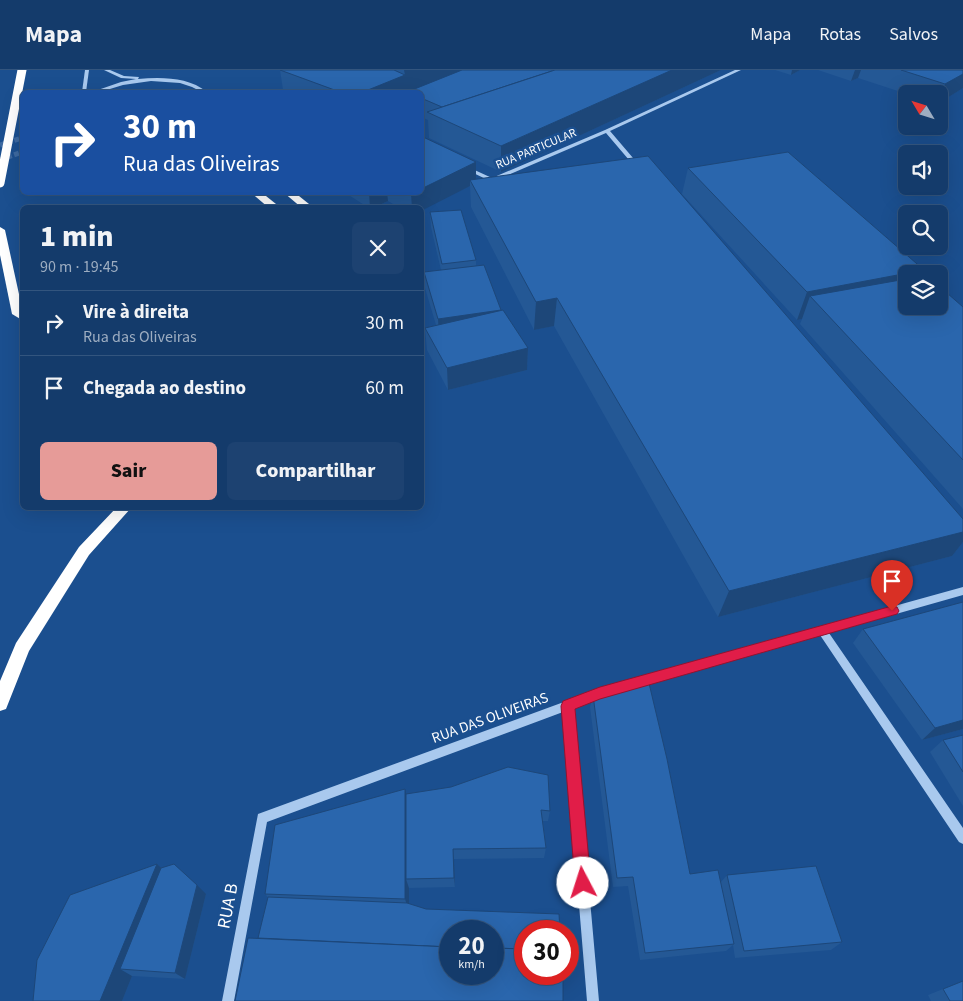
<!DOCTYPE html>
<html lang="pt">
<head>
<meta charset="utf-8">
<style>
	:root { --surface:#143b6b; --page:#1d4271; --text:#f1f3f6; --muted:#9dadc1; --line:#33557e; --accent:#e69b98 }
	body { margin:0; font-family:"Source Sans 3",sans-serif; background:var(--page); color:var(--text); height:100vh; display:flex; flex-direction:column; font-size:19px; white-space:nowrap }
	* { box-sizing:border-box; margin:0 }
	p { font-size:16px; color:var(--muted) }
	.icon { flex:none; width:28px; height:28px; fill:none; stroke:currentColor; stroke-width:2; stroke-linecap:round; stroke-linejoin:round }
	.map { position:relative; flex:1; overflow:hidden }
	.side { position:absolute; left:20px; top:135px; width:404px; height:305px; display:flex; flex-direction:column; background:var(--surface); border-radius:8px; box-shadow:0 5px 20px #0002,0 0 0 1px var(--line) }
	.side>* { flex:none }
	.top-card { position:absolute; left:20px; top:20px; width:404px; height:105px; border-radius:8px; box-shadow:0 5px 20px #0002,0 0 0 1px var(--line); background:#1a4fa0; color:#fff; overflow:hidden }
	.needle { width:32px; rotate:308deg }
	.fabs { position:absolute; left:898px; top:15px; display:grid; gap:10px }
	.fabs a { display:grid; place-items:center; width:50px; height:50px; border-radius:8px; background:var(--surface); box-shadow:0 5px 20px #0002,0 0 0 1px var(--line); font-size:25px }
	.speed { position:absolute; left:439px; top:850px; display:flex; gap:10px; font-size:25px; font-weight:700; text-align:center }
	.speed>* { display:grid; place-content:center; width:65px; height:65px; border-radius:50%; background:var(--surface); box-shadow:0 5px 20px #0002,0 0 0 1px var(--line); line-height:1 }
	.speed small { font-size:12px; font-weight:400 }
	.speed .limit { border:8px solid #d22; background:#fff; color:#111 }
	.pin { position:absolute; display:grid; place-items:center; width:42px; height:42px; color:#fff; margin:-51px -21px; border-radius:50% 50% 50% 0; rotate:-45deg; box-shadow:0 0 5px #0007 }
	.pin .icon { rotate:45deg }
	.me { position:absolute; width:55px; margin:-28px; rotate:355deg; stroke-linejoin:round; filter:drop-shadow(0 0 4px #0008) }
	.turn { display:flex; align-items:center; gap:18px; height:105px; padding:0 20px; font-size:22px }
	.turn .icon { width:65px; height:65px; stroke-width:2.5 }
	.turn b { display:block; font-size:35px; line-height:42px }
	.round { display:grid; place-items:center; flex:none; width:52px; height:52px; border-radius:8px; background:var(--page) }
	.head { display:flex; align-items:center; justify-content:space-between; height:85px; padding:0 20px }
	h1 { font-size:30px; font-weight:800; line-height:38px }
	.button { display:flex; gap:10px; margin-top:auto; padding:10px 20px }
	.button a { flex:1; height:58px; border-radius:8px; background:var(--accent); color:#111; font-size:20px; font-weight:800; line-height:58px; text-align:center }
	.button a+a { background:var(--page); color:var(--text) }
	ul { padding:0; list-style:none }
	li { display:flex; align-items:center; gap:15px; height:65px; padding:0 20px; border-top:1px solid var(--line) }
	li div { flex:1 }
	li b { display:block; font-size:19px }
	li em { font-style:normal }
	header { display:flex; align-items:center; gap:30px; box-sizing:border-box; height:70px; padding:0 25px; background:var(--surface); border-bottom:1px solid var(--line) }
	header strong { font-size:24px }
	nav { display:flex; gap:28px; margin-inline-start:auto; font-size:18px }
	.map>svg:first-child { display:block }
</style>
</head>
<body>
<header>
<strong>Mapa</strong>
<nav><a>Mapa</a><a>Rotas</a><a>Salvos</a></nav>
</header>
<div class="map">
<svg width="963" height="931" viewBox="0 0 963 931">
	<rect width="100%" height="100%" fill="#1b4f8f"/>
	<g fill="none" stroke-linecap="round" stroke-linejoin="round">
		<g stroke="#3d69a0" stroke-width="5" stroke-dasharray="5 2.5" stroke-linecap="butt">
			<polyline points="0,75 22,68"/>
			<polyline points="0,90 22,82"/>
		</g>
		<g fill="#a9c9ee" fill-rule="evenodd">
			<polygon points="85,0 89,0 86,22 82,22"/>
			<path d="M 104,0 L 110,0 L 124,6 L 139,7 L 138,9 C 162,7 188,7 207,22 L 202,22 L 192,17 L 180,13 L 151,11 L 123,15 L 100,22 L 95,22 L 95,21 L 121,12 L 136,9 L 121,8 Z"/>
			<polygon points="735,0 741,0 610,61 639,95 639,97 635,97 606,63 492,112 463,98 468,97 492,108 605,60"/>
			<polygon points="963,517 963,525 829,563 963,758 963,774 959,772 820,565 638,617 634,615 633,612 634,609 638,607"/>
			<polygon points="602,618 606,620 607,623 606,626 573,638 599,931 587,931 563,642 267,752 234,931 222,931 258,744"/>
		</g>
		<g fill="#fff" fill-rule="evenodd">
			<polygon points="250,122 261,122 281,138 269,138"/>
			<polygon points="283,122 294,122 314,138 302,138"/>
			<polygon points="0,157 5,160 22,238 22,250 12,244 0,185"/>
			<polygon points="116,438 131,438 89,485 29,581 6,639 0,641 0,611 16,573 79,477"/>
		</g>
		<polyline stroke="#fff" stroke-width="9" points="0,113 22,0"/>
	</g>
	<g fill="#245895">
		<polygon points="280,0 721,0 501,102 429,68 428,50 421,47 421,22 291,22 283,20"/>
		<polygon points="775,0 800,0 791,5"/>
		<polygon points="818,0 963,0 963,18 939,33 939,24 907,24 858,8 851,11"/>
		<polygon points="688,98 924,200 922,204 906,204 963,237 963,439 800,254 802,249 797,250 682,124"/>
		<polygon points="476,109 963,449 963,472 952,486 718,547 554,256 534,260 471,137 470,116 421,138 400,138 388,131 373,138 369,138 344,122 421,122"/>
		<polygon points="430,142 476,190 476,196 501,240 528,278 527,300 448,320 427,280 425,258 436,255 425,218 424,202 441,200 431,157"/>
		<polygon points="963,532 963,659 922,670 853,573 863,559"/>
		<polygon points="593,625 690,804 721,812 727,805 842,872 831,880 735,888 733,875 726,881 640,890 628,816 613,817 590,637"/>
		<polygon points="963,665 963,736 930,682 943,670"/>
		<polygon points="406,724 550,741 548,751 543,751 546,778 544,788 454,789 455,817 409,818 409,833 258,868 268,827 265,824"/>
		<polygon points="157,794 161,798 206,824 185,909 132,906 122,931 33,931"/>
		<polygon points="963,911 963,931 931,931 928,925"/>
	</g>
	<g fill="#1d4779">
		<polygon points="404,0 470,0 407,22 363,22 405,5"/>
		<polygon points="672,0 721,0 501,102 501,76"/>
		<polygon points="792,0 800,0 791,5"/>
		<polygon points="855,0 861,0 858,8 851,11"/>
		<polygon points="963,4 963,18 939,33 939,30 945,14"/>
		<polygon points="476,92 476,113 470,110 470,116 421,141 421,138 412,138 411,124 414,122 421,122 421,119"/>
		<polygon points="369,122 387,122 388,131 373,138 370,138"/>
		<polygon points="924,200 922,204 906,204 906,228 810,226 802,249 797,250 807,222"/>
		<polygon points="557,228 554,256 534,260 536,232"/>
		<polygon points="501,240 439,264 438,249"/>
		<polygon points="528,278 527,300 448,320 447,298"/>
		<polygon points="963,462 963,472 952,486 718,547 729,521"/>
		<polygon points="963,650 963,659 922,670 935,658"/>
		<polygon points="405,719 408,735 406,809 409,818 409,841 405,829"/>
		<polygon points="453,779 454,789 455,817 454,808"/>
		<polygon points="157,794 171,807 120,899 132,906 122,931 100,931"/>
		<polygon points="197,815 206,824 185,909 175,903"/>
	</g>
	<g fill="#2a66ad" stroke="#1d4779">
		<polygon points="280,0 394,0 405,5 363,22 340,22"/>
		<polygon points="462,0 555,0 442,37 421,28 421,22 407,22"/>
		<polygon points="555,0 672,0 501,76 427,42"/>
		<polygon points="901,0 963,0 963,4 945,14"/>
		<polygon points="421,66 476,92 421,119"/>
		<polygon points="788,82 924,200 807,222 688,98"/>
		<polygon points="648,86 963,449 963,462 729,521 557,228 536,232 470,110"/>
		<polygon points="461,140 476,190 442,194 430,142"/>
		<polygon points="484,195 501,240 438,249 424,202"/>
		<polygon points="906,209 906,236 939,236 939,216 963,237 963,390 810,226"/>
		<polygon points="503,240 528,278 447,298 425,258"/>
		<polygon points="963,532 963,650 935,658 863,559"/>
		<polygon points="648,609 667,689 690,804 718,800 734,874 645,883 633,807 617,808 593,625"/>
		<polygon points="963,665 963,702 943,670"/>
		<polygon points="508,697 548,705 550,741 541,740 546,778 453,779 454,808 406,809 406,724 451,717"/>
		<polygon points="405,719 405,829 265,824 275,755"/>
		<polygon points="157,794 100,931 33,931 37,890 70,825"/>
		<polygon points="174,794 197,815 175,903 120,899 161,798"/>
		<polygon points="816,796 842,872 744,881 727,805"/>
		<polygon points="268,827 407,833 426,839 559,844 560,861 525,861 525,879 492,878 492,861 450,861 450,877 258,868"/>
		<polygon points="248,868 450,877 450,904 492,904 492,878 525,879 525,904 563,904 563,931 235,931"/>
		<polygon points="963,911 963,931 950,931 943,919"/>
	</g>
	<polygon fill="#e11d48" stroke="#92132f" points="892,536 897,537 899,541 897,544 600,629 575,639 591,813 588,818 583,820 577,818 575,813 561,636 563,631 600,617"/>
	<g text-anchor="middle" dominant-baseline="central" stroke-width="5" stroke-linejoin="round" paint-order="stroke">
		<g font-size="12" fill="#fff" stroke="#1b4f8f">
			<text transform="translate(536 79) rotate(-23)">RUA PARTICULAR</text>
		</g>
		<g font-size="15" fill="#fff" stroke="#1b4f8f">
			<text transform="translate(490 648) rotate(-20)">RUA DAS OLIVEIRAS</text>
		</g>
		<g font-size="18" fill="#fff" stroke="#1b4f8f">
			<text transform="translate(228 836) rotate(-79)">RUA B</text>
		</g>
	</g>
</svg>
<div class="fabs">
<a><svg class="needle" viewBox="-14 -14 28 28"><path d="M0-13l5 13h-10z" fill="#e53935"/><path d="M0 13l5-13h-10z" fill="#9dadc1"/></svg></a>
<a><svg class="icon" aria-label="sound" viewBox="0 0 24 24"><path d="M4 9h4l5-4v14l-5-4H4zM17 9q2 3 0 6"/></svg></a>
<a><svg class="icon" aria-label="search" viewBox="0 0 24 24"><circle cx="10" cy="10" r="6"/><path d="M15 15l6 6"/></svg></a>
<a><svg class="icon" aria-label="layers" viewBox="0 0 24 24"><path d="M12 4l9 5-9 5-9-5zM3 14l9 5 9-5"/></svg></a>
</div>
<div class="speed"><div>20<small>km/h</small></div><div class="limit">30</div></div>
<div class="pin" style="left:892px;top:541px;background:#d93025"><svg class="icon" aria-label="arrive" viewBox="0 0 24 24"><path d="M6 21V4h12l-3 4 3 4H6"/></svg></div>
<svg class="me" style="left:583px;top:813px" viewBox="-20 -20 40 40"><circle r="19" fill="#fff"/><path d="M0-13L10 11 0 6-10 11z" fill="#e11d48"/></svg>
<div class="top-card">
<div class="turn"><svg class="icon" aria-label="right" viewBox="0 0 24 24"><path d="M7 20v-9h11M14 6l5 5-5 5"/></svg><div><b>30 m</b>Rua das Oliveiras</div></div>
</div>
<section class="side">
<div class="head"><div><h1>1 min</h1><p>90 m · 19:45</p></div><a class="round"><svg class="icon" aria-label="close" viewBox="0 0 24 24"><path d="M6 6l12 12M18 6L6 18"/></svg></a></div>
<ul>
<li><svg class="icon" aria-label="right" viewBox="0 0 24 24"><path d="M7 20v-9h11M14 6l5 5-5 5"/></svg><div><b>Vire à direita</b><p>Rua das Oliveiras</p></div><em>30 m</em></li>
<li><svg class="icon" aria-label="arrive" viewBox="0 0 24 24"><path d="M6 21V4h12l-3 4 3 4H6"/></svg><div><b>Chegada ao destino</b></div><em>60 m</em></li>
</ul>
<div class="button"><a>Sair</a><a>Compartilhar</a></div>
</section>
</div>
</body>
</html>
